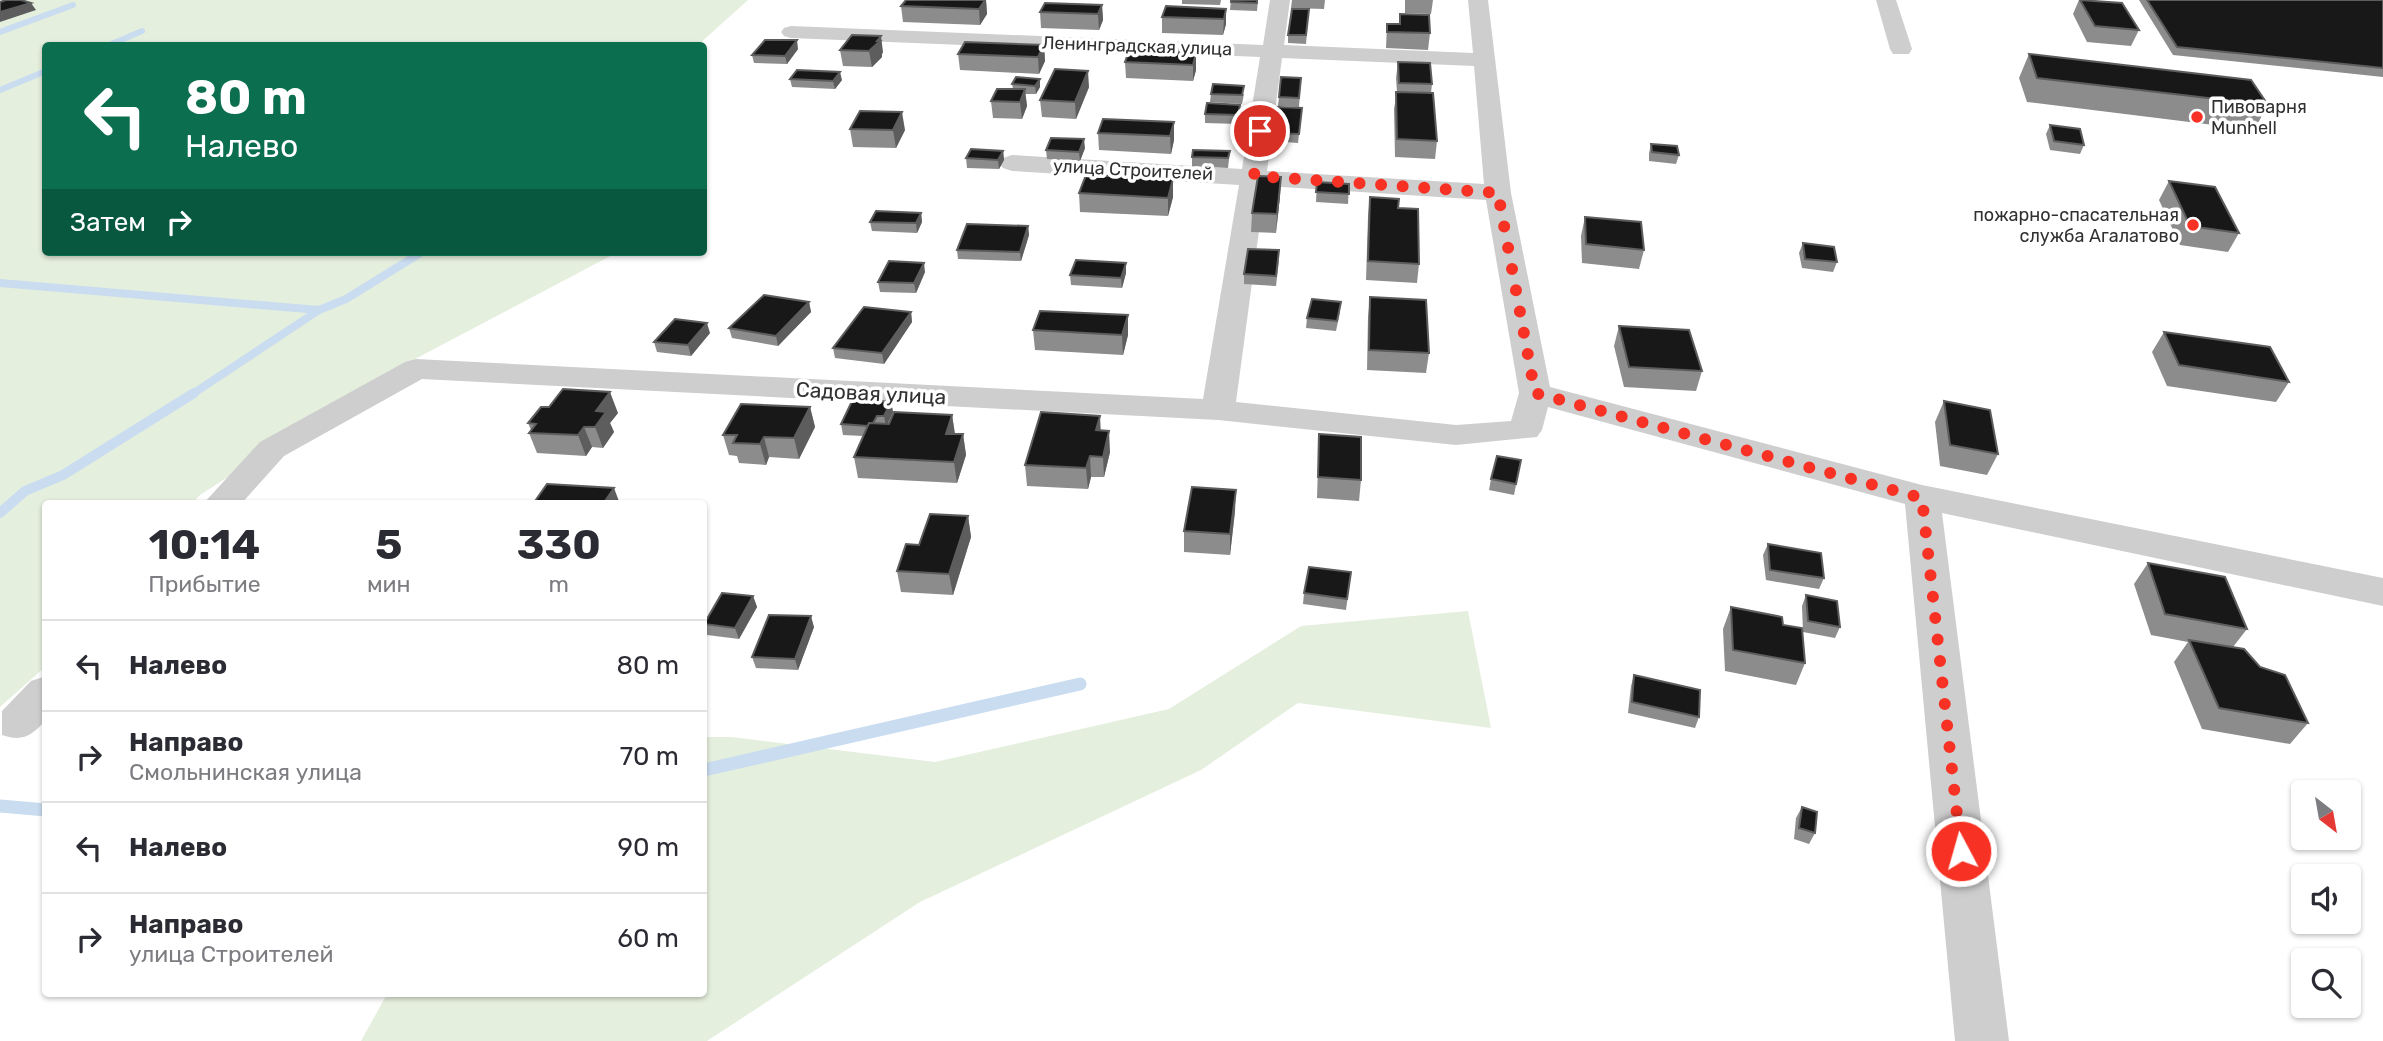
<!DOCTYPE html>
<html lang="ru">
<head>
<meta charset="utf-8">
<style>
	:root { --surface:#fff; --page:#f7f7f7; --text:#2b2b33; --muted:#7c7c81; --line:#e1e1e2 }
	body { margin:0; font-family:Rubik,sans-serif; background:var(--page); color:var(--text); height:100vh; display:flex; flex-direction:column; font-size:26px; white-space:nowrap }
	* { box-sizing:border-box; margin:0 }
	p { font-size:23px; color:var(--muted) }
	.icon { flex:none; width:38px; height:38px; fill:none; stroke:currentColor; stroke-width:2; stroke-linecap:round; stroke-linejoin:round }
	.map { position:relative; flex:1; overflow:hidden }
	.sheet { position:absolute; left:42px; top:500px; width:665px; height:497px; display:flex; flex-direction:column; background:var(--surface); border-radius:7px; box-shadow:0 2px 5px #0004 }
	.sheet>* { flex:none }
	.banner { position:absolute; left:42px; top:42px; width:665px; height:214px; border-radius:7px; box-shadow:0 2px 5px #0004; background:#0b6e4f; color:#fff; overflow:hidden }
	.needle { width:46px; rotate:149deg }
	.buttons { position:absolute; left:2291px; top:780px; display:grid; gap:14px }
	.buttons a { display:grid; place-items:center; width:70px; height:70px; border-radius:7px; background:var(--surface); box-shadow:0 2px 5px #0004; font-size:35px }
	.pin { position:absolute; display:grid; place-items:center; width:60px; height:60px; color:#fff; margin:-30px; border:4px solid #fff; border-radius:50%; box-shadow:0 2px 7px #0007 }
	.me { position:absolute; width:77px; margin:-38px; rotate:354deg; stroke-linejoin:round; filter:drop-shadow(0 0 5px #0008) }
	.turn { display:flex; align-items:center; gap:24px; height:147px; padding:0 28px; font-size:32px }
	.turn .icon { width:91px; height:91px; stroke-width:2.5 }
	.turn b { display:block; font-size:49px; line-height:60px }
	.then { display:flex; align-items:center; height:66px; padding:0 28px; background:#0003; gap:14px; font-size:26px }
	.eta { display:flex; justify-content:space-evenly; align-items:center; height:119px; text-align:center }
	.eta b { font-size:42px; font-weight:700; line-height:49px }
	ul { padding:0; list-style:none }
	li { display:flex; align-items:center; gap:21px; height:91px; padding:0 28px; border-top:2px solid var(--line) }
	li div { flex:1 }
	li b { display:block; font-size:26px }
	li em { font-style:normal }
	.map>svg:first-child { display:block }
</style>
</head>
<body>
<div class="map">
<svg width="2383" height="1041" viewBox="0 0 2383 1041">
	<rect width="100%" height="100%" fill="#fff"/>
	<g fill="#e5efde">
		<polygon points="0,0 748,0 698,45 46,46 46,252 618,252 398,368 200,495 192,504 46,504 45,667 0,707"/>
		<polygon points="1468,611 1491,728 1298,703 1201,770 920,902 707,1041 361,1041 387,994 704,994 704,737 732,737 935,762 1169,709 1301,626"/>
	</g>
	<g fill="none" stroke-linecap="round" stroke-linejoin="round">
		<g stroke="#c9dcf0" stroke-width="6">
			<polyline points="0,32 73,5"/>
			<polyline points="107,46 142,31"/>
			<polyline points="0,90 46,71"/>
		</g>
		<g stroke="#c9dcf0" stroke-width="8">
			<polyline points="0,283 319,310 346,299 422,252"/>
			<polyline points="191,395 319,310"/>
		</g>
		<polyline stroke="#c9dcf0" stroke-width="10" points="0,513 25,491 63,475 194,393"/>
		<g stroke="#c9dcf0" stroke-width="13">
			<polyline points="704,770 1080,684"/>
			<polyline points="0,806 46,810"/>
		</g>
		<g fill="#cecece" fill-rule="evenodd">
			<path d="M 1270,0 L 1290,0 L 1284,45 L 1473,53 L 1468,0 L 1488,0 L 1511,193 L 1550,387 L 1922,485 L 2383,578 L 2383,606 L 1942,513 L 2009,1041 L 1955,1041 L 1905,504 L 1548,407 L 1542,430 L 1537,437 L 1456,445 L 1218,420 L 422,379 L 284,456 L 241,504 L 203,504 L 260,442 L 405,362 L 416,359 L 1203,399 L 1239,185 L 1012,171 L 1003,168 L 999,163 L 1003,158 L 1012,155 L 1242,169 L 1260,57 L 791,38 L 784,36 L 781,32 L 784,28 L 791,26 L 1263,45 ZM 1282,58 L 1474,66 L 1484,184 L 1267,171 ZM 1265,186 L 1486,200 L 1519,393 L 1511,421 L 1456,425 L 1236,402 Z"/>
			<polygon points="1876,0 1896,0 1912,49 1909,54 1893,54 1890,49"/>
			<path d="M 46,676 L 46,720 C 31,736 23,742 2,735 L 2,711 L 31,681 Z"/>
		</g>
	</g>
	<g fill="#8c8c8c">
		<polygon points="906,0 986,0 987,14 980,25 903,22 901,6"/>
		<polygon points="1182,0 1221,0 1220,5 1182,4"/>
		<polygon points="1231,0 1258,0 1257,11 1230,10"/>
		<polygon points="1292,0 1325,0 1324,9 1291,8"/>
		<polygon points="1405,0 1433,0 1431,14 1405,13"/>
		<polygon points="2079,0 2093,0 2139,30 2131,46 2087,42 2073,14"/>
		<polygon points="2139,0 2383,0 2383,77 2173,55"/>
		<polygon points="1102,5 1103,20 1099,30 1041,28 1040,12"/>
		<polygon points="1226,9 1226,24 1223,35 1162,33 1162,17"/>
		<polygon points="1309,9 1306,44 1288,43 1288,35"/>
		<polygon points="1400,14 1430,33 1428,50 1386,48 1387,24 1399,24"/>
		<polygon points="1044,45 1045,61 1039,74 960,70 958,54"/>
		<polygon points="798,49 787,64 754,63 752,55"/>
		<polygon points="840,50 883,52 882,54 882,57 872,67 843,66"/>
		<polygon points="1196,53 1196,70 1193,81 1126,78 1125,62"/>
		<polygon points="2029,54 2268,105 2254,130 2027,102 2019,78"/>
		<polygon points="1398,62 1432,84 1431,93 1437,141 1435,159 1395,157 1394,109 1397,92 1396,78"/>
		<polygon points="1016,77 1040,87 1036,94 1025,94 1027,106 1022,119 993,118 991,101 1013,89 1012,84"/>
		<polygon points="1301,78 1299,107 1278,106 1279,97"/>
		<polygon points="790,79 842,80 835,89 792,87"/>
		<polygon points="1089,87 1076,119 1042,117 1040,100"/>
		<polygon points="1211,94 1244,94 1242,104 1210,102"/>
		<polygon points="1240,105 1240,114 1238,124 1205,123 1205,114"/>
		<polygon points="1302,108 1298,143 1273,141 1273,133"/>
		<polygon points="1174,122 1174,140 1171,154 1099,150 1098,133"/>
		<polygon points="2050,125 2084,145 2080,154 2050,150 2046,134"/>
		<polygon points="850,129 905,130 896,148 853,147"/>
		<polygon points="1651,144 1679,155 1676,164 1649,161 1649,153"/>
		<polygon points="1085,148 1080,161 1047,159 1046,150"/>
		<polygon points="1003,151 1004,160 999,169 967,168 966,158"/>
		<polygon points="1230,151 1228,168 1192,166 1192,157"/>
		<polygon points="2169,181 2239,233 2228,252 2180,245 2159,200"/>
		<polygon points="1317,182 1349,184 1348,204 1316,202"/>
		<polygon points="1079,193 1173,197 1168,216 1080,212"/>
		<polygon points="1280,196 1276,233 1251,232 1252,213"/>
		<polygon points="1370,197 1398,208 1419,264 1417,283 1366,280 1368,216"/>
		<polygon points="921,213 922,222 917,233 872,231 870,222"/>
		<polygon points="1585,217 1644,250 1639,269 1582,263 1581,236"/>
		<polygon points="1028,226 1029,235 1021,261 958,259 957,250"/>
		<polygon points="1803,243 1837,262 1833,272 1802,268 1799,253"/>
		<polygon points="1279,260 1276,286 1244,284 1244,274"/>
		<polygon points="925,272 916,293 880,292 878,282"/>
		<polygon points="1126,273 1122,288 1071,285 1070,275"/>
		<polygon points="1370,297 1429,353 1426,373 1367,370 1368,317"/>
		<polygon points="809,302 811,312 778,346 732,338 729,328"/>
		<polygon points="911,312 912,322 884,364 835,358 833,348"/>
		<polygon points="1340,312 1336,331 1306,328 1307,318"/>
		<polygon points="1619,326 1702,371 1696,391 1624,387 1614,346"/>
		<polygon points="1033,330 1128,335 1123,355 1035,350"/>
		<polygon points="2164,332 2289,382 2276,402 2167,386 2152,352"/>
		<polygon points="710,333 691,356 657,352 654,342"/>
		<polygon points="1944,401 1998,454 1987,475 1940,466 1935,422"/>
		<polygon points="891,402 893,412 888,424 952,415 955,434 963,434 966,455 957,483 858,478 854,457 863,436 843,435 841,424"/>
		<polygon points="810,407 815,427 799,459 769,457 766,465 739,463 737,456 729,455 723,435"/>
		<polygon points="618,413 610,423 614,432 603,448 592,447 586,456 537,453 529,433 531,430 528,423"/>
		<polygon points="1101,431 1110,452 1104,477 1091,477 1088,489 1027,486 1025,465"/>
		<polygon points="1319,434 1361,480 1359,501 1317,498"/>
		<polygon points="1521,460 1514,495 1489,490 1491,479"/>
		<polygon points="1235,511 1230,555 1184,552 1184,531"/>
		<polygon points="968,516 971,537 953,595 901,592 897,571 919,545"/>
		<polygon points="1768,544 1824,578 1819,589 1766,580 1763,555"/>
		<polygon points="2148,563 2247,629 2233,647 2308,723 2290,744 2202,729 2174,662 2188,642 2151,635 2134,584"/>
		<polygon points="1351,572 1346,610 1303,604 1304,593"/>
		<polygon points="1806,595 1840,627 1835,638 1803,632 1802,606"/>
		<polygon points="753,596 757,607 739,639 707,635 704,623"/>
		<polygon points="1731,607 1783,625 1805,663 1796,685 1725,671 1723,629"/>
		<polygon points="814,627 798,670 756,668 752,657"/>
		<polygon points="1634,675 1699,717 1695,728 1628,713 1631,686"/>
		<polygon points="1802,807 1815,833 1809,844 1794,839 1796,818"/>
	</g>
	<g fill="#5d5d5d">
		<polygon points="985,0 986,0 987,14 980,25 979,9"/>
		<polygon points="31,3 36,10 0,22 0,12"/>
		<polygon points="1102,5 1103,20 1099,30 1098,14"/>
		<polygon points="1226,9 1226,24 1223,35 1224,19"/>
		<polygon points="881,36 883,52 882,54 882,57 872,67 869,51"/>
		<polygon points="797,40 798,49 787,64 785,56"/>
		<polygon points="1044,45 1045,61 1039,74 1038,57"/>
		<polygon points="1196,53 1196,70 1193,81 1193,65"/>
		<polygon points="1088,71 1089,87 1076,119 1075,102"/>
		<polygon points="840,72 842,80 835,89 833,81"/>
		<polygon points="1040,79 1040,87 1036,94 1035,86"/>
		<polygon points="1025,89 1027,106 1022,119 1020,102"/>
		<polygon points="902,112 905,130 896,148 893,130"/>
		<polygon points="1174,122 1174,140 1171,154 1170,136"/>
		<polygon points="1084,139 1085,148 1080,161 1079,152"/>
		<polygon points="1003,151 1004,160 999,169 998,160"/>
		<polygon points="1281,177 1280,196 1276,233 1277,214"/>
		<polygon points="1173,179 1173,197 1168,216 1168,198"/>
		<polygon points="921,213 922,222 917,233 916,223"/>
		<polygon points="1028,226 1029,235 1021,261 1020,252"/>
		<polygon points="924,263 925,272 916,293 914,283"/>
		<polygon points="1126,263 1126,273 1122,288 1121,278"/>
		<polygon points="809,302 811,312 778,346 776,336"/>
		<polygon points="911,312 912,322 884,364 882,353"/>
		<polygon points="1128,315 1128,335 1123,355 1122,335"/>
		<polygon points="707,323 710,333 691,356 688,345"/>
		<polygon points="610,392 618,413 610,423 614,432 603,448 595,427 596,411"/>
		<polygon points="891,402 893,412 886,427 884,416"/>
		<polygon points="810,407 815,427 799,459 794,438"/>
		<polygon points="952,415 955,435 946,434"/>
		<polygon points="1100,416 1101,436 1096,430"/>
		<polygon points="584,427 592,447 586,456 578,435"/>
		<polygon points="1109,431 1110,452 1104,477 1103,457"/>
		<polygon points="963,434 966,455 957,483 954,462"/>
		<polygon points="764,437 769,457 766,465 760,444"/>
		<polygon points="1090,456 1091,477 1088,489 1086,468"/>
		<polygon points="614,488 620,504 603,504"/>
		<polygon points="1236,490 1235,511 1230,555 1230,534"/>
		<polygon points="968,516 971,537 953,595 949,574"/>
		<polygon points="753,596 757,607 739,639 735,628"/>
		<polygon points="811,616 814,627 798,670 795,659"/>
	</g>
	<g fill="#181818" stroke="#5d5d5d" stroke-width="2">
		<polygon points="6,0 21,0 31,3 0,12 0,2"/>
		<polygon points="906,0 985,0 979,9 901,6"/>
		<polygon points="1231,0 1257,0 1257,3 1231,2"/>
		<polygon points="2080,0 2122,3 2139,30 2095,26"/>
		<polygon points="2147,0 2383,0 2383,68 2177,47"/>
		<polygon points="1045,3 1102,5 1098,14 1040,12"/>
		<polygon points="1166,6 1226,9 1224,19 1162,17"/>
		<polygon points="1292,9 1309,9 1306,35 1288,35"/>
		<polygon points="1400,14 1429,15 1430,33 1387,32 1387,24 1400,24"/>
		<polygon points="852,35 881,36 877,41 880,41 869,51 840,50"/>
		<polygon points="765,40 797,40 785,56 752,55"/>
		<polygon points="965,42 1044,45 1038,57 958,54"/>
		<polygon points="1129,51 1196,53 1193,65 1125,62"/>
		<polygon points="2029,54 2251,80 2268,105 2037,78"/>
		<polygon points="1398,62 1430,63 1432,84 1399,83"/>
		<polygon points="1055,69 1088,71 1075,102 1040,100"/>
		<polygon points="797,70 840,72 833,81 790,79"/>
		<polygon points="1016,77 1040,79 1035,86 1012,84"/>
		<polygon points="1281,77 1301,78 1299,98 1279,97"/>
		<polygon points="1213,84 1244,86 1242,95 1211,94"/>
		<polygon points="997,89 1025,89 1020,102 991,101"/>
		<polygon points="1396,92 1433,93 1437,141 1397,139"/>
		<polygon points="1207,103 1240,105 1238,115 1205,114"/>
		<polygon points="1277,107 1302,108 1299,134 1273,133"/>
		<polygon points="860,111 902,112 893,130 850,129"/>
		<polygon points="1103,119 1174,122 1170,136 1098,133"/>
		<polygon points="2050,125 2080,129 2084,145 2054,141"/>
		<polygon points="1051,138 1084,139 1079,152 1046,150"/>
		<polygon points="1651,144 1677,146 1679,155 1652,152"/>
		<polygon points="971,149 1003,151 998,160 966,158"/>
		<polygon points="1193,150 1230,151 1228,158 1192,157"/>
		<polygon points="1086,175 1173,179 1168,198 1079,193"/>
		<polygon points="1258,176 1281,177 1277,214 1252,213"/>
		<polygon points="2169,181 2215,187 2239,233 2190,226"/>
		<polygon points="1317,182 1349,184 1349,194 1316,192"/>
		<polygon points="1370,197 1399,199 1398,208 1418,209 1419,264 1368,261"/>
		<polygon points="876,211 921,213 916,223 870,222"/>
		<polygon points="1585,217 1641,222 1644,250 1586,244"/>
		<polygon points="967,224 1028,226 1020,252 957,250"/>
		<polygon points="1803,243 1834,247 1837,262 1805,259"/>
		<polygon points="1248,249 1279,250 1276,276 1244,274"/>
		<polygon points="1076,260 1126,263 1121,278 1070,275"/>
		<polygon points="889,261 924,263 914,283 878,282"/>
		<polygon points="764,295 809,302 776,336 729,328"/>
		<polygon points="1370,297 1426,300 1429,353 1369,350"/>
		<polygon points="1312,299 1341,302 1337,321 1307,318"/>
		<polygon points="864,307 911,312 882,353 833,348"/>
		<polygon points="1040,311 1128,315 1122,335 1033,330"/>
		<polygon points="675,319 707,323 688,345 654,342"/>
		<polygon points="1619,326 1689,330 1702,371 1629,367"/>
		<polygon points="2164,332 2270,347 2289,382 2179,365"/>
		<polygon points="563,389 610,392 596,411 606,412 595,427 584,427 578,435 529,433 536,424 528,423 541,407 549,407"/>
		<polygon points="853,399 891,402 884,416 877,416 873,423 869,423 868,426 841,424"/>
		<polygon points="1944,401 1990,410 1998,454 1950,445"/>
		<polygon points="741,404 810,407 794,438 764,437 760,444 733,443 737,435 723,435"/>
		<polygon points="894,412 952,415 946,434 963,434 954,462 854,457 869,423 889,424"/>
		<polygon points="1041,412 1100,416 1096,430 1109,431 1103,457 1090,456 1086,468 1025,465"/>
		<polygon points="1319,434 1361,437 1361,480 1318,477"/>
		<polygon points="1497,456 1521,460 1516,484 1491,479"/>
		<polygon points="547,484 614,488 603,504 533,504"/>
		<polygon points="1192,487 1236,490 1230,534 1184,531"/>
		<polygon points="930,514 968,516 949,574 897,571 906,544 919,545"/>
		<polygon points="1768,544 1821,553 1824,578 1770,570"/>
		<polygon points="2148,563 2225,577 2247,629 2165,614"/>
		<polygon points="1309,567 1351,572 1347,599 1304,593"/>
		<polygon points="722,593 753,596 735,628 704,624"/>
		<polygon points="1806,595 1837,601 1840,627 1808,621"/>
		<polygon points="1731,607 1782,617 1783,625 1802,628 1805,663 1733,650"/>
		<polygon points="769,615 811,616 795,659 752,657"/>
		<polygon points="2189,640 2244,649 2260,667 2285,675 2308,723 2219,708"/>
		<polygon points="1634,675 1700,690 1699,717 1632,702"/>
		<polygon points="1802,807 1817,812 1815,833 1799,828"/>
	</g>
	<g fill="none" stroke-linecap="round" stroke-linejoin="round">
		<polyline stroke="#f73224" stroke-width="12" stroke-dasharray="0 21.6" points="1260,131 1254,176 1498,193 1535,393 1922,498 1961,851"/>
	</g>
	<g fill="#f73224" stroke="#fff" stroke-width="2.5">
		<circle cx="2197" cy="117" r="7"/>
		<circle cx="2193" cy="225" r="7"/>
	</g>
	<g text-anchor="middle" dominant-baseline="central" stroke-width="7" stroke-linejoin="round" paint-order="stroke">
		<g font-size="18" fill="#313131" stroke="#fff">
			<text transform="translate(1137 46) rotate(2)">Ленинградская улица</text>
			<text transform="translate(1133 170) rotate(3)">улица Строителей</text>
		</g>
		<g font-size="18" fill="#313131" stroke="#fff" text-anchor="start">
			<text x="2211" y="107">Пивоварня<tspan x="2211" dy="21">Munhell</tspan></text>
			<text x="2179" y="215" text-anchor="end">пожарно-спасательная<tspan x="2179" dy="21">служба Агалатово</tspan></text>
		</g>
		<g font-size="21" fill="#313131" stroke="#fff">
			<text transform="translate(871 393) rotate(3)">Садовая улица</text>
		</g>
	</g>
</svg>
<div class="buttons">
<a><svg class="needle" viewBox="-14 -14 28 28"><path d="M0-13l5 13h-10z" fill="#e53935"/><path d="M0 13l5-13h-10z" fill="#7c7c81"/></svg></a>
<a><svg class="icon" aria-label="sound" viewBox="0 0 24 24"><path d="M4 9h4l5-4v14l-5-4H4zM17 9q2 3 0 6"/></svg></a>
<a><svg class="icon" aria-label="search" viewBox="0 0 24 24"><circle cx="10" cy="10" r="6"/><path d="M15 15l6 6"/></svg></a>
</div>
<div class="pin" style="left:1260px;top:131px;background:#d93025"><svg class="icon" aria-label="arrive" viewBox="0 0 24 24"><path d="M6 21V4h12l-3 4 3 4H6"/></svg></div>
<svg class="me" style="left:1961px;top:851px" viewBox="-20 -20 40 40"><circle r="17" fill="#f73224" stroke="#fff" stroke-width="3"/><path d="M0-11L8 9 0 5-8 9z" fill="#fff"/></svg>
<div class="banner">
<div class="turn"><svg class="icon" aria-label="left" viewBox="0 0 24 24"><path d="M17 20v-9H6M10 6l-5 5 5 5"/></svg><div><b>80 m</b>Налево</div></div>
<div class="then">Затем<svg class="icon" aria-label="right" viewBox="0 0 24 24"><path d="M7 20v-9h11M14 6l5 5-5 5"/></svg></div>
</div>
<section class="sheet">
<div class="eta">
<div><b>10:14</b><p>Прибытие</p></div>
<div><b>5</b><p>мин</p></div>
<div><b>330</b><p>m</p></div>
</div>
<ul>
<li><svg class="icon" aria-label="left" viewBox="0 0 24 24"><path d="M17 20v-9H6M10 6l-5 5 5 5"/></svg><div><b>Налево</b></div><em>80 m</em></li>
<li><svg class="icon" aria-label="right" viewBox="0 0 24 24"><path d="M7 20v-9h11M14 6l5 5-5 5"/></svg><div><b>Направо</b><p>Смольнинская улица</p></div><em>70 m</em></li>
<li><svg class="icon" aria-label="left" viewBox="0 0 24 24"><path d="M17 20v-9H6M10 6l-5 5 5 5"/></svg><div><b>Налево</b></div><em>90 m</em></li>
<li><svg class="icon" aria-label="right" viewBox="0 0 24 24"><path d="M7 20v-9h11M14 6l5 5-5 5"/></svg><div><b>Направо</b><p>улица Строителей</p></div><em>60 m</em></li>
</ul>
</section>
</div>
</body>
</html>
